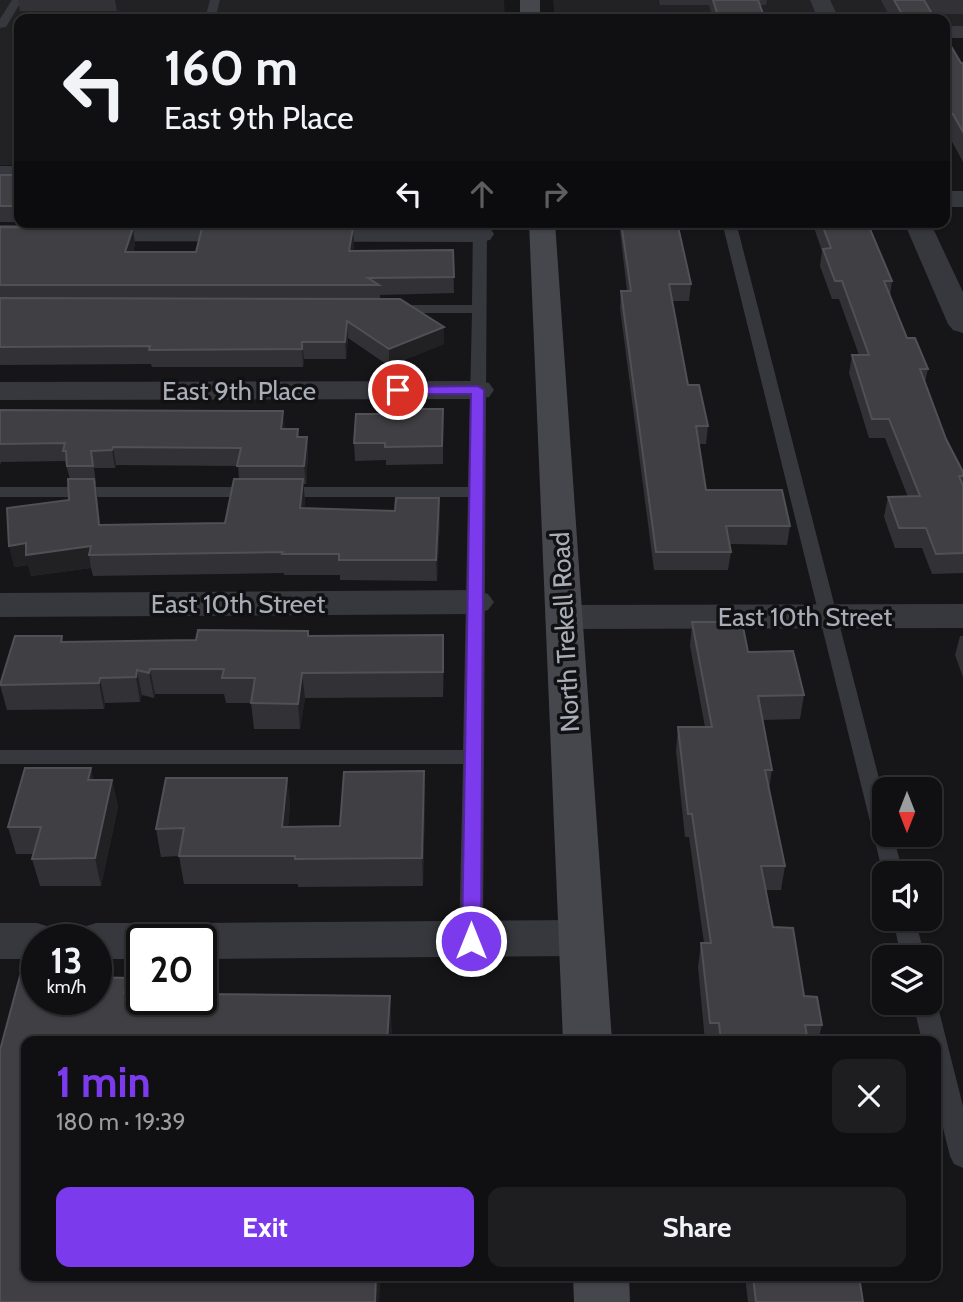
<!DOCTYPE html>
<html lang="en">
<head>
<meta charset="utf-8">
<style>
	:root { --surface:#101012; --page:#1e1e20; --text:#f1f3f6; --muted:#9c9d9f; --line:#303032; --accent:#7c3aed }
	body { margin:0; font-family:Cabin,sans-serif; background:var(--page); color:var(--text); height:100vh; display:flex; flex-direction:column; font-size:26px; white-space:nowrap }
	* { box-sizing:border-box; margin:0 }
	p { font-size:23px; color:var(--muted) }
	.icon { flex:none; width:38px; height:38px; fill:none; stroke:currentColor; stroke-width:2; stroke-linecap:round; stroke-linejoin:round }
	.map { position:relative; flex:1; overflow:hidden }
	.side { position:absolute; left:21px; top:1036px; width:920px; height:245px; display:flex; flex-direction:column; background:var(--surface); border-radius:14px; box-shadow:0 2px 5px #0004,0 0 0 2px var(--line) }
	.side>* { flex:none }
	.banner { position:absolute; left:14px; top:14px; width:936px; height:214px; border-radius:14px; box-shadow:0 2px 5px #0004,0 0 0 2px var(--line); background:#101012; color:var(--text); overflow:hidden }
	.needle { width:46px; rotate:180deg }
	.fabs { position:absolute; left:872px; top:777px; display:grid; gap:14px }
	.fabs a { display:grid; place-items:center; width:70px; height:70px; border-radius:14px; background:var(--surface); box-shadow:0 2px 5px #0004,0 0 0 2px var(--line); font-size:35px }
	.speed { position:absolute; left:21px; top:924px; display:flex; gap:14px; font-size:35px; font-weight:700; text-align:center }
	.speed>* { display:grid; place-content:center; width:91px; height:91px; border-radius:50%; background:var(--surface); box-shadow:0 2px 5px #0004,0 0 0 2px var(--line); line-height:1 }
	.speed small { font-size:18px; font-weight:400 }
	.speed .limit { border:4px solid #111; border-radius:10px; background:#fff; color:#111 }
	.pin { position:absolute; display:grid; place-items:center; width:60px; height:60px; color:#fff; margin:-30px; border:4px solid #fff; border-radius:50%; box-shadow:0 2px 7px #0007 }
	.me { position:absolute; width:77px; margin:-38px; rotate:0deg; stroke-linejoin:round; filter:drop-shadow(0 0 5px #0008) }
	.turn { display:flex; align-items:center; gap:24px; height:147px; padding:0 35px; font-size:32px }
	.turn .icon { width:91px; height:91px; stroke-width:2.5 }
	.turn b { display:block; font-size:49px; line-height:60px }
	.lanes { display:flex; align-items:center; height:66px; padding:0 35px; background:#0003; justify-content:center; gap:35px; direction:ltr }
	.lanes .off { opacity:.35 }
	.round { display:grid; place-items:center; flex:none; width:74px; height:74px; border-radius:14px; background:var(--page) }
	.overview { display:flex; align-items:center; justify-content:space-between; height:119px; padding:0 35px }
	h1 { font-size:42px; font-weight:700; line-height:52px; color:var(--accent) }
	.primary-button { display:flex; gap:14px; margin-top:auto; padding:14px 35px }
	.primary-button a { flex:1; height:80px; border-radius:14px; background:var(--accent); color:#fff; font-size:28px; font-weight:700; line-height:80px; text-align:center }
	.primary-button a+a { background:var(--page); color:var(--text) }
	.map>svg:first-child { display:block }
</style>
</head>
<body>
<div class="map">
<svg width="963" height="1302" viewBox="0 0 963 1302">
	<rect width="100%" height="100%" fill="#161618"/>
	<g fill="#222225">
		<polygon points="0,0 504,0 505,19 19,19 19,165 0,165"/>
		<polygon points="553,0 963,0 963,28 945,28 945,19 555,19"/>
	</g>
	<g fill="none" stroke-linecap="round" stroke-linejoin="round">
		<g fill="#37383d" fill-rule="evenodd">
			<polygon points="12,0 22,0 6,27 0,28 0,19"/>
			<polygon points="210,0 220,0 215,19 205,19"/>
			<rect x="0" y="166" width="19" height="8"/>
			<polygon points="473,222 487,222 483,941 479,947 471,950 463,947 459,941 463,764 0,764 0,750 463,750 468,497 0,497 0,487 468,487 472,313 390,313 383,309 390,305 472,305"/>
			<polygon points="722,222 736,222 884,798 884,835 893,835 903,873 884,873 884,878"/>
			<polygon points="893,919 915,919 925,957 901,957"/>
			<polygon points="929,995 934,996 937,1003 963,1106 963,1168 954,1164 950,1156 936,1100 936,1041 922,1041 913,1003 929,1003"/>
		</g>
		<g fill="#37383d" fill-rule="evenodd">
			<polygon points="810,0 830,0 839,19 818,19"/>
			<rect x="945" y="26" width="18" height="12"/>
			<rect x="945" y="191" width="18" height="16"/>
			<polygon points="904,222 930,222 963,292 963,333 953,330 948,324"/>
			<polygon points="0,225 480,226 490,228 494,234 490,240 480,242 0,241"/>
			<polygon points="478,381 489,383 494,390 489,397 478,399 0,400 0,382"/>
			<polygon points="475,590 488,594 494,602 488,610 475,614 0,617 0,593"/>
			<polygon points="963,604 963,628 564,629 551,626 545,617 551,608 564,605"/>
			<polygon points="582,920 598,925 605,938 598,951 582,956 201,959 201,940 178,940 185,928 201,923"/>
			<polygon points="0,923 37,923 53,928 60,940 37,940 37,959 0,959"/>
			<polygon points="96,923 142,923 158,928 165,940 142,940 142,959 96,959 96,940 73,940 80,928"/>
		</g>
		<g fill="#45474d" fill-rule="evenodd">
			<rect x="520" y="0" width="20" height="19"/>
			<polygon points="529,222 555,222 612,1041 563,1041"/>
			<polygon points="573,1276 629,1276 630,1302 574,1302"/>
		</g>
	</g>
	<g fill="#323236" fill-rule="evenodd">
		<polygon points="18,0 122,0 117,11 20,11"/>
		<polygon points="659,0 767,0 766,5 760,5 765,19 713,19 709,5 660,5"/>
		<polygon points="881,0 963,0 963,14 932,14 935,19 891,19"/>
		<polygon points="945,36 961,63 963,63 963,162 949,136 947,136 945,133"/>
		<polygon points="0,175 19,175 19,222 142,223 0,222"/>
		<polygon points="210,222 357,222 357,223"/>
		<polygon points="619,222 677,222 691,284 689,301 672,301 688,385 708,426 706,444 699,444 706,490 790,526 787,545 729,544 731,552 728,570 654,570 620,308 621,291 627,291"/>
		<polygon points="812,222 867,222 892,281 890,296 907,338 928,369 925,382 946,439 963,472 963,573 932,574 922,548 895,548 884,517 888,497 908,497 885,438 869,438 849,373 852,355 859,355 839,299 832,299 820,266 822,251"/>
		<polygon points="0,227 133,228 135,244 133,252 196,252 354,244 353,251 453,250 454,293 380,295 380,299 444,344 389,366 348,338 346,359 304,359 303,367 152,367 151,364 0,365"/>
		<polygon points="443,409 443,464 386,465 386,460 355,461 354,443"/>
		<path d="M 0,410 L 285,429 L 298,429 L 299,437 L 307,437 L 308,455 L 306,484 L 303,484 L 305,500 L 304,508 L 440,518 L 437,581 L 340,580 L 340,575 L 284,575 L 284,573 L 93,576 L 91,568 L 31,576 L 28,565 L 14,567 L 69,500 L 70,479 L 65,461 L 1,462 L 0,465 ZM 116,465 L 238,466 L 239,479 L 225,523 L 100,525 L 95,484 L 96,484 L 94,468 L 115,468 Z"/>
		<polygon points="692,622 748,652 804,695 800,719 763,720 772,770 769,789 785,866 781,890 766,890 773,927 804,996 822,1025 818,1041 705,1041 698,967 701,943 704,943 689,837 685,837 676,751 678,727 705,727 690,646"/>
		<polygon points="62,636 63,642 196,640 309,636 444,660 443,697 305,698 300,729 254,729 251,703 226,703 224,694 155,694 154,698 142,695 140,702 105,703 104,709 7,710 0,685"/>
		<polygon points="960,636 963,636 963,677 955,655"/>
		<polygon points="91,768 93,780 112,780 118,807 101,886 40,886 32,859 34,854 16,854 8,827"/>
		<polygon points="424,771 425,799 423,886 298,887 298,884 184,884 179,856 161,857 156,829 287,778 290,805 288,827 340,826"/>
		<polygon points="745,1276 859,1276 863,1302 748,1302"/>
	</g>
	<g fill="#212124">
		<polygon points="115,0 122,0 117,11"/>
		<polygon points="133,228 135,244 127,269 125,252"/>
		<polygon points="353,228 354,244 350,268 349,251"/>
		<polygon points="347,321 348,338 346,359 345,342"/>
		<polygon points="444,327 444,344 389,366 389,349"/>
		<polygon points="302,342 304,359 303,367 302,349"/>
		<polygon points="283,411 285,429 281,429"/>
		<polygon points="307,437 308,455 306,484 304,466"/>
		<polygon points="113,447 116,465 115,468 112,450"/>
		<polygon points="94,479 98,500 102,546 99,525"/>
		<polygon points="303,479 305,500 302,529 300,508"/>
		<polygon points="439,498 440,518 437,581 436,560"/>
		<polygon points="26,543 91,546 89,555 91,568 31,576 28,565 14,567 9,546"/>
		<polygon points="443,635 444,660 443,697"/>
		<polygon points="150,669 155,694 154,698 149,673"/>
		<polygon points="137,670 142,695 140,702 136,677"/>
		<polygon points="302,673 305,698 300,729 298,704"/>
		<polygon points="100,678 105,703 104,709 99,683"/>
		<polygon points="91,768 97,795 88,780"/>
		<polygon points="424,771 425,799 423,886 422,858"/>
		<polygon points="287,778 290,805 285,854 282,827"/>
		<polygon points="112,780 118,807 101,886 95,858"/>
		<polygon points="127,978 135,1012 124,993"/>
		<polygon points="390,996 392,1031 391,1041 387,1041"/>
		<polygon points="376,1276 381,1276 379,1302 375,1302"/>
	</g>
	<g fill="#3f3f44" stroke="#4f5156" stroke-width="2">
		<polygon points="713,0 758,0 765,19 719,19"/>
		<polygon points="894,0 924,0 935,19 905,19"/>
		<polygon points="945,36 961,63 963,63 963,132 953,114 951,114 945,104"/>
		<rect x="0" y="175" width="19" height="31"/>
		<polygon points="621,222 677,222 691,284 669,284 688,385 699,385 708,426 696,426 706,490 782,490 790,526 726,526 731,552 656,552 621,291 631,291"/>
		<polygon points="821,222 867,222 892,281 884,281 907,338 915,338 928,369 920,369 946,439 963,472 963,476 959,476 963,486 963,553 936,554 926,528 899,528 888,497 920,496 889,419 872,419 852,355 869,355 842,281 835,281 823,249 831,248"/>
		<polygon points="0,227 133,228 125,252 196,252 202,228 353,228 349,251 453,250 454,277 368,278 379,285 0,285"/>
		<polygon points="0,298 400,299 444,327 389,349 347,321 345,342 302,342 302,349 149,350 150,346 0,347"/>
		<polygon points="405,409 443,409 442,446 385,447 385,443 354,443 356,414 405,414"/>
		<polygon points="0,410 283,411 281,429 298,429 297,437 307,437 304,466 237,466 241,448 113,447 112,450 91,451 93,466 67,466 66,451 63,451 65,443 0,444"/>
		<polygon points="68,479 94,479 99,525 225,523 234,479 303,479 300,508 395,511 396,498 439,498 436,560 339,560 339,554 282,554 283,552 89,555 91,546 26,555 26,543 9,546 7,508 69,500"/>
		<polygon points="692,622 742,622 748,652 793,651 804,695 758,696 772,770 765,770 785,866 761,866 773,927 793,928 804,996 817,997 822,1025 805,1025 808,1041 721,1041 719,1023 710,1023 701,943 711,943 692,814 688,814 678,727 712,727"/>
		<polygon points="198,630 308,631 308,636 443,635 443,672 302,673 298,704 251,703 255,678 222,678 224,669 150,669 149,673 137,670 136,677 100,678 99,683 0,685 15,636 62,636 61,642 196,640"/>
		<polygon points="25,768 91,768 88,780 112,780 95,858 32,859 41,827 8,827"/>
		<polygon points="424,771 422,858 295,859 295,856 179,856 184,828 156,829 166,778 287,778 282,827 340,826 344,772"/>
		<polygon points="20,976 37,976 37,999 96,999 96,977 127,978 124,993 142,994 142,999 201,999 201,994 390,996 387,1041 26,1041 26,1276 376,1276 375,1302 0,1302 0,1050"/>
		<polygon points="753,1276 859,1276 863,1302 756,1302"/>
	</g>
	<polygon fill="#7c3aed" stroke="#51269a" stroke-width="2" points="478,386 484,390 481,941 478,946 471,948 465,946 462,941 471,394 398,394 391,390 398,387"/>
	<g text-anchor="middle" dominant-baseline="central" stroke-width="7" stroke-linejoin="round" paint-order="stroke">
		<g font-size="26" fill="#a8adb8" stroke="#111113">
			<text x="239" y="391">East 9th Place</text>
			<text x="238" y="604">East 10th Street</text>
			<text x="805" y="617">East 10th Street</text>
			<text transform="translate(565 632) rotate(-93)">North Trekell Road</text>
		</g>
	</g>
</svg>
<div class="fabs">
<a><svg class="needle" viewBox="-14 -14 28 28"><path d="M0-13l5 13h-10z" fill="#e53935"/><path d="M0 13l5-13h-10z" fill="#9c9d9f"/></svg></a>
<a><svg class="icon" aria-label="sound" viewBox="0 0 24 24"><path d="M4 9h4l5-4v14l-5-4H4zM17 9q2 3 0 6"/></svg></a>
<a><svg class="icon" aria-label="layers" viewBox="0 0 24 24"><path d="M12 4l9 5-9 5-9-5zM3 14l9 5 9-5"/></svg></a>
</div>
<div class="speed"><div>13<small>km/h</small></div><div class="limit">20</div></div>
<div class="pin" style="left:398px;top:390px;background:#d93025"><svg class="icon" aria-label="arrive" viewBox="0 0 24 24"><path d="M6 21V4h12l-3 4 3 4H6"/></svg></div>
<svg class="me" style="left:471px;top:941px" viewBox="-20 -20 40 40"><circle r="17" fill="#7c3aed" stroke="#fff" stroke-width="3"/><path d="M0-11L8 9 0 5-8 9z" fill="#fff"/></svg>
<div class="banner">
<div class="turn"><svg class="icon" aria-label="left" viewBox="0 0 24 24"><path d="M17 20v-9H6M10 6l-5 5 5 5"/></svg><div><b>160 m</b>East 9th Place</div></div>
<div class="lanes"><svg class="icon" aria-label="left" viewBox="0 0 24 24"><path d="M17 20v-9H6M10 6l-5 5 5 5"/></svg><svg class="icon off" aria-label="ahead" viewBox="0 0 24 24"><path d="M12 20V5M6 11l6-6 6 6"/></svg><svg class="icon off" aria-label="right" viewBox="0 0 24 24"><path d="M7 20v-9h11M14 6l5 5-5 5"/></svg></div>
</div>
<section class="side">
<div class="overview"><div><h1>1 min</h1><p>180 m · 19:39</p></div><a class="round"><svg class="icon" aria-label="close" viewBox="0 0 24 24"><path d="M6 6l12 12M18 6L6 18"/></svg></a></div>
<div class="primary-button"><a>Exit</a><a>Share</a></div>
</section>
</div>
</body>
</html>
